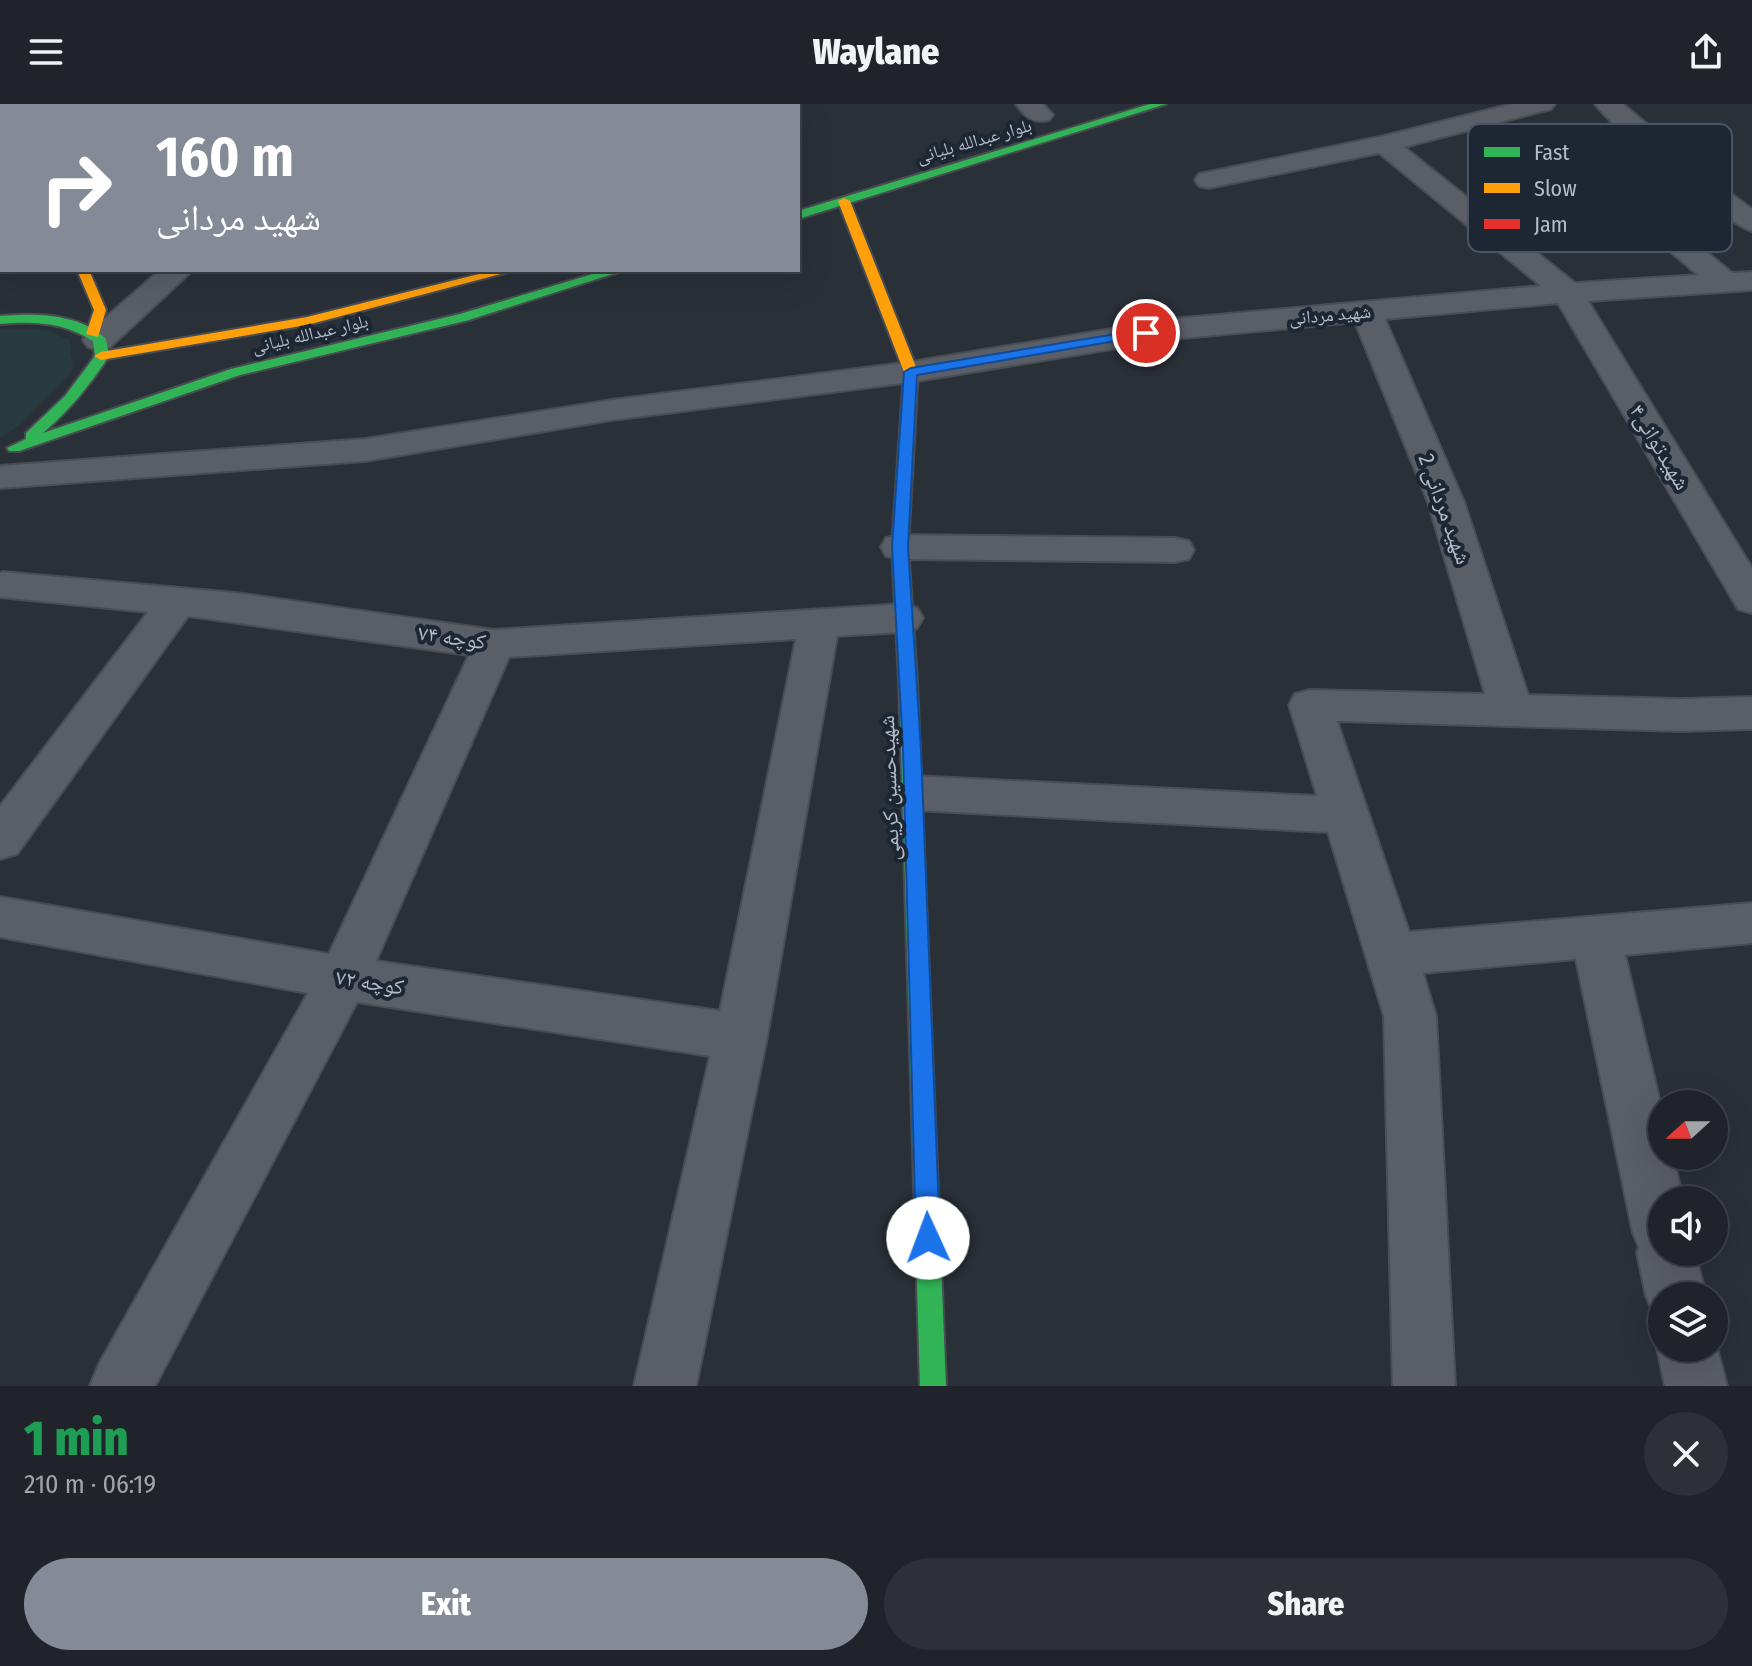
<!DOCTYPE html>
<html lang="en">
<head>
<meta charset="utf-8">
<style>
	:root { --surface:#20242a; --page:#2d3036; --text:#f1f3f6; --muted:#a2a4a8; --line:#3d4147; --accent:#848b96 }
	body { margin:0; font-family:"Fira Sans Condensed","Noto Naskh Arabic",sans-serif; background:var(--page); color:var(--text); height:100vh; display:flex; flex-direction:column; font-size:30px; white-space:nowrap }
	* { box-sizing:border-box; margin:0 }
	p { font-size:26px; color:var(--muted) }
	.icon { flex:none; width:44px; height:44px; fill:none; stroke:currentColor; stroke-width:2; stroke-linecap:round; stroke-linejoin:round }
	.map { position:relative; height:1282px; overflow:hidden }
	.details { display:flex; flex-direction:column; background:var(--surface); flex:1 }
	.details>* { flex:none }
	.top-card { position:absolute; left:0px; top:0px; width:800px; height:168px; box-shadow:0 8px 32px #0002,0 0 0 2px var(--line); background:#848b96; color:#fff; overflow:hidden }
	.needle { width:52px; rotate:249deg }
	.buttons { position:absolute; left:1648px; top:986px; display:grid; gap:16px }
	.buttons a { display:grid; place-items:center; width:80px; height:80px; border-radius:50%; background:var(--surface); box-shadow:0 8px 32px #0002,0 0 0 2px var(--line); font-size:40px }
	.pin { position:absolute; display:grid; place-items:center; width:68px; height:68px; color:#fff; margin:-34px; border:4px solid #fff; border-radius:50%; box-shadow:0 2px 8px #0007 }
	.me { position:absolute; width:88px; margin:-44px; rotate:358deg; stroke-linejoin:round; filter:drop-shadow(0 0 6px #0008) }
	.turn { display:flex; align-items:center; gap:28px; height:168px; padding:0 24px; font-size:36px }
	.turn .icon { width:104px; height:104px; stroke-width:2.5 }
	.turn b { display:block; font-size:56px; line-height:68px }
	.round { display:grid; place-items:center; flex:none; width:84px; height:84px; border-radius:42px; background:var(--page) }
	.overview { display:flex; align-items:center; justify-content:space-between; height:136px; padding:0 24px }
	h1 { font-size:48px; font-weight:800; line-height:60px; color:#1e9e55 }
	.primary-button { display:flex; gap:16px; margin-top:auto; padding:16px 24px }
	.primary-button a { flex:1; height:92px; border-radius:48px; background:var(--accent); color:#fff; font-size:32px; font-weight:800; line-height:92px; text-align:center }
	.primary-button a+a { background:var(--page); color:var(--text) }
	header { display:flex; justify-content:space-between; align-items:center; height:104px; padding:0 24px; background:var(--surface); font-size:36px; font-weight:800 }
	.map>svg:first-child { display:block }
</style>
</head>
<body>
<header><svg class="icon" aria-label="menu" viewBox="0 0 24 24"><path d="M4 6h16M4 12h16M4 18h16"/></svg>Waylane<svg class="icon" aria-label="share" viewBox="0 0 24 24"><path d="M12 15V3M7 8l5-5 5 5M5 13v7h14v-7"/></svg></header>
<div class="map">
<svg width="1752" height="1282" viewBox="0 0 1752 1282">
	<rect width="100%" height="100%" fill="#2a3038"/>
	<polygon fill="#273a3e" points="0,225 48,226 69,236 73,261 71,269 18,322 0,334"/>
	<g fill="none" stroke-linecap="round" stroke-linejoin="round">
		<g stroke="#484c53" stroke-width="4">
			<g id="street">
				<polygon points="735,0 761,0 763,2 737,2"/>
				<path d="M 1016,0 L 1043,0 L 1053,11 L 1049,16 C 1033,20 1025,13 1016,0 Z"/>
				<polygon points="1512,0 1555,0 1551,5 1404,43 1575,179 1698,171 1563,56 1559,50 1563,44 1581,44 1732,169 1752,168 1752,186 1588,197 1752,464 1752,509 1738,505 1558,199 1385,215 1464,398 1528,591 1681,595 1752,593 1752,625 1681,627 1337,617 1409,828 1752,799 1752,839 1625,851 1662,1007 1662,1052 1673,1052 1683,1096 1662,1096 1662,1148 1695,1148 1706,1192 1662,1192 1662,1216 1655,1213 1646,1192 1637,1148 1639,1143 1633,1129 1576,855 1423,869 1436,912 1455,1282 1393,1282 1384,912 1328,728 914,706 898,701 891,689 898,677 914,672 1317,692 1289,601 1295,590 1310,586 1485,590 1428,398 1355,218 1172,235 911,278 612,316 365,357 0,384 0,362 365,335 612,296 911,258 1172,215 1541,182 1379,49 1209,84 1199,82 1195,76 1199,70 1209,68 1384,32"/>
				<path d="M 1595,0 L 1623,0 L 1719,81 L 1752,105 L 1752,127 C 1728,121 1611,22 1595,0 Z"/>
				<polygon points="160,166 193,166 110,243 99,246 88,243 83,236 88,229"/>
				<polygon points="900,431 1175,434 1189,437 1194,446 1189,455 1175,458 900,455 886,452 881,443 886,434"/>
				<path d="M 3,468 L 236,489 L 494,526 L 903,500 L 917,504 L 923,514 L 917,524 L 903,528 L 837,532 L 767,933 L 696,1282 L 634,1282 L 710,952 L 357,898 L 155,1282 L 90,1282 L 99,1260 L 308,889 L 0,833 L 0,793 L 329,850 L 469,551 L 188,512 L 17,750 L 0,755 L 0,702 L 148,508 L 0,493 L 0,469 ZM 796,535 L 720,907 L 376,857 L 509,553 Z"/>
				<polygon points="1662,1233 1662,1244 1714,1244 1714,1233 1727,1282 1665,1282 1657,1244"/>
			</g>
		</g>
		<g stroke="#484c53" stroke-width="4">
			<g id="fast">
				<rect x="3" y="0" width="10" height="2"/>
				<polygon points="1150,0 1166,0 798,115 798,107"/>
				<path d="M 606,166 L 625,166 L 469,216 L 240,271 L 19,347 L 9,347 L 7,344 L 26,335 L 26,329 L 65,292 L 95,252 L 93,237 C 63,218 34,217 0,220 L 0,212 C 35,209 79,209 106,235 L 109,252 C 90,281 69,307 43,329 L 231,265 L 460,210 Z"/>
				<polygon points="908,571 917,577 946,1282 920,1282 899,577"/>
			</g>
		</g>
		<g stroke="#484c53" stroke-width="4">
			<g id="slow">
				<polygon points="844,94 850,97 918,268 908,443 917,577 908,583 899,577 892,443 904,268 838,97"/>
				<polygon points="77,166 89,166 106,206 98,233 86,230 94,206"/>
				<polygon points="495,166 516,166 307,221 101,256 94,252 101,248 307,213"/>
			</g>
		</g>
		<g stroke="#484c53" stroke-width="4">
			<rect id="jam" x="65" y="0" width="10" height="2"/>
		</g>
		<use href="#street" fill="#5a5e66" fill-rule="evenodd"/>
		<use href="#fast" fill="#30b455" fill-rule="evenodd"/>
		<use href="#slow" fill="#ff9f0a" fill-rule="evenodd"/>
		<use href="#jam" fill="#e5322d" fill-rule="evenodd"/>
	</g>
	<polygon fill="#1a73e8" stroke="#114b97" stroke-width="2" points="1146,225 1151,226 1151,231 917,271 908,443 921,646 940,1134 937,1142 928,1145 920,1142 916,1134 903,646 892,443 904,268 911,264"/>
	<g text-anchor="middle" dominant-baseline="central" stroke-width="8" stroke-linejoin="round" paint-order="stroke">
		<g font-size="18" fill="#b4bcc9" stroke="#1d2633">
			<text transform="translate(974 37) rotate(-16)">بلوار عبدالله بلیانی</text>
			<text transform="translate(1330 211) rotate(-5)">شهید مردانی</text>
			<text transform="translate(310 230) rotate(-13)">بلوار عبدالله بلیانی</text>
		</g>
		<g font-size="22" fill="#b4bcc9" stroke="#1d2633">
			<text transform="translate(1660 343) rotate(59)">شهیدتوانی۴</text>
			<text transform="translate(1445 405) rotate(70)">شهید مردانی 2</text>
			<text transform="translate(452 533) rotate(8)">کوچه ۷۴</text>
			<text transform="translate(889 684) rotate(-92)">شهیدحسین کریمی</text>
			<text transform="translate(370 878) rotate(9)">کوچه ۷۲</text>
		</g>
	</g>
	<rect x="1468" y="20" width="264" height="128" rx="12" fill="#1d2633" stroke="#4a5360" stroke-width="2"/>
	<rect x="1484" y="43" width="36" height="10" fill="#30b455"/>
	<rect x="1484" y="79" width="36" height="10" fill="#ff9f0a"/>
	<rect x="1484" y="115" width="36" height="10" fill="#e5322d"/>
	<g font-size="22" fill="#b4bcc9">
		<text x="1534" y="56">Fast</text>
		<text x="1534" y="92">Slow</text>
		<text x="1534" y="128">Jam</text>
	</g>
</svg>
<div class="buttons">
<a><svg class="needle" viewBox="-14 -14 28 28"><path d="M0-13l5 13h-10z" fill="#e53935"/><path d="M0 13l5-13h-10z" fill="#a2a4a8"/></svg></a>
<a><svg class="icon" aria-label="sound" viewBox="0 0 24 24"><path d="M4 9h4l5-4v14l-5-4H4zM17 9q2 3 0 6"/></svg></a>
<a><svg class="icon" aria-label="layers" viewBox="0 0 24 24"><path d="M12 4l9 5-9 5-9-5zM3 14l9 5 9-5"/></svg></a>
</div>
<div class="pin" style="left:1146px;top:229px;background:#d93025"><svg class="icon" aria-label="arrive" viewBox="0 0 24 24"><path d="M6 21V4h12l-3 4 3 4H6"/></svg></div>
<svg class="me" style="left:928px;top:1134px" viewBox="-20 -20 40 40"><circle r="19" fill="#fff"/><path d="M0-13L10 11 0 6-10 11z" fill="#1a73e8"/></svg>
<div class="top-card">
<div class="turn"><svg class="icon" aria-label="right" viewBox="0 0 24 24"><path d="M7 20v-9h11M14 6l5 5-5 5"/></svg><div><b>160 m</b>شهید مردانی</div></div>
</div>
</div>
<section class="details">
<div class="overview"><div><h1>1 min</h1><p>210 m · 06:19</p></div><a class="round"><svg class="icon" aria-label="close" viewBox="0 0 24 24"><path d="M6 6l12 12M18 6L6 18"/></svg></a></div>
<div class="primary-button"><a>Exit</a><a>Share</a></div>
</section>
</body>
</html>
